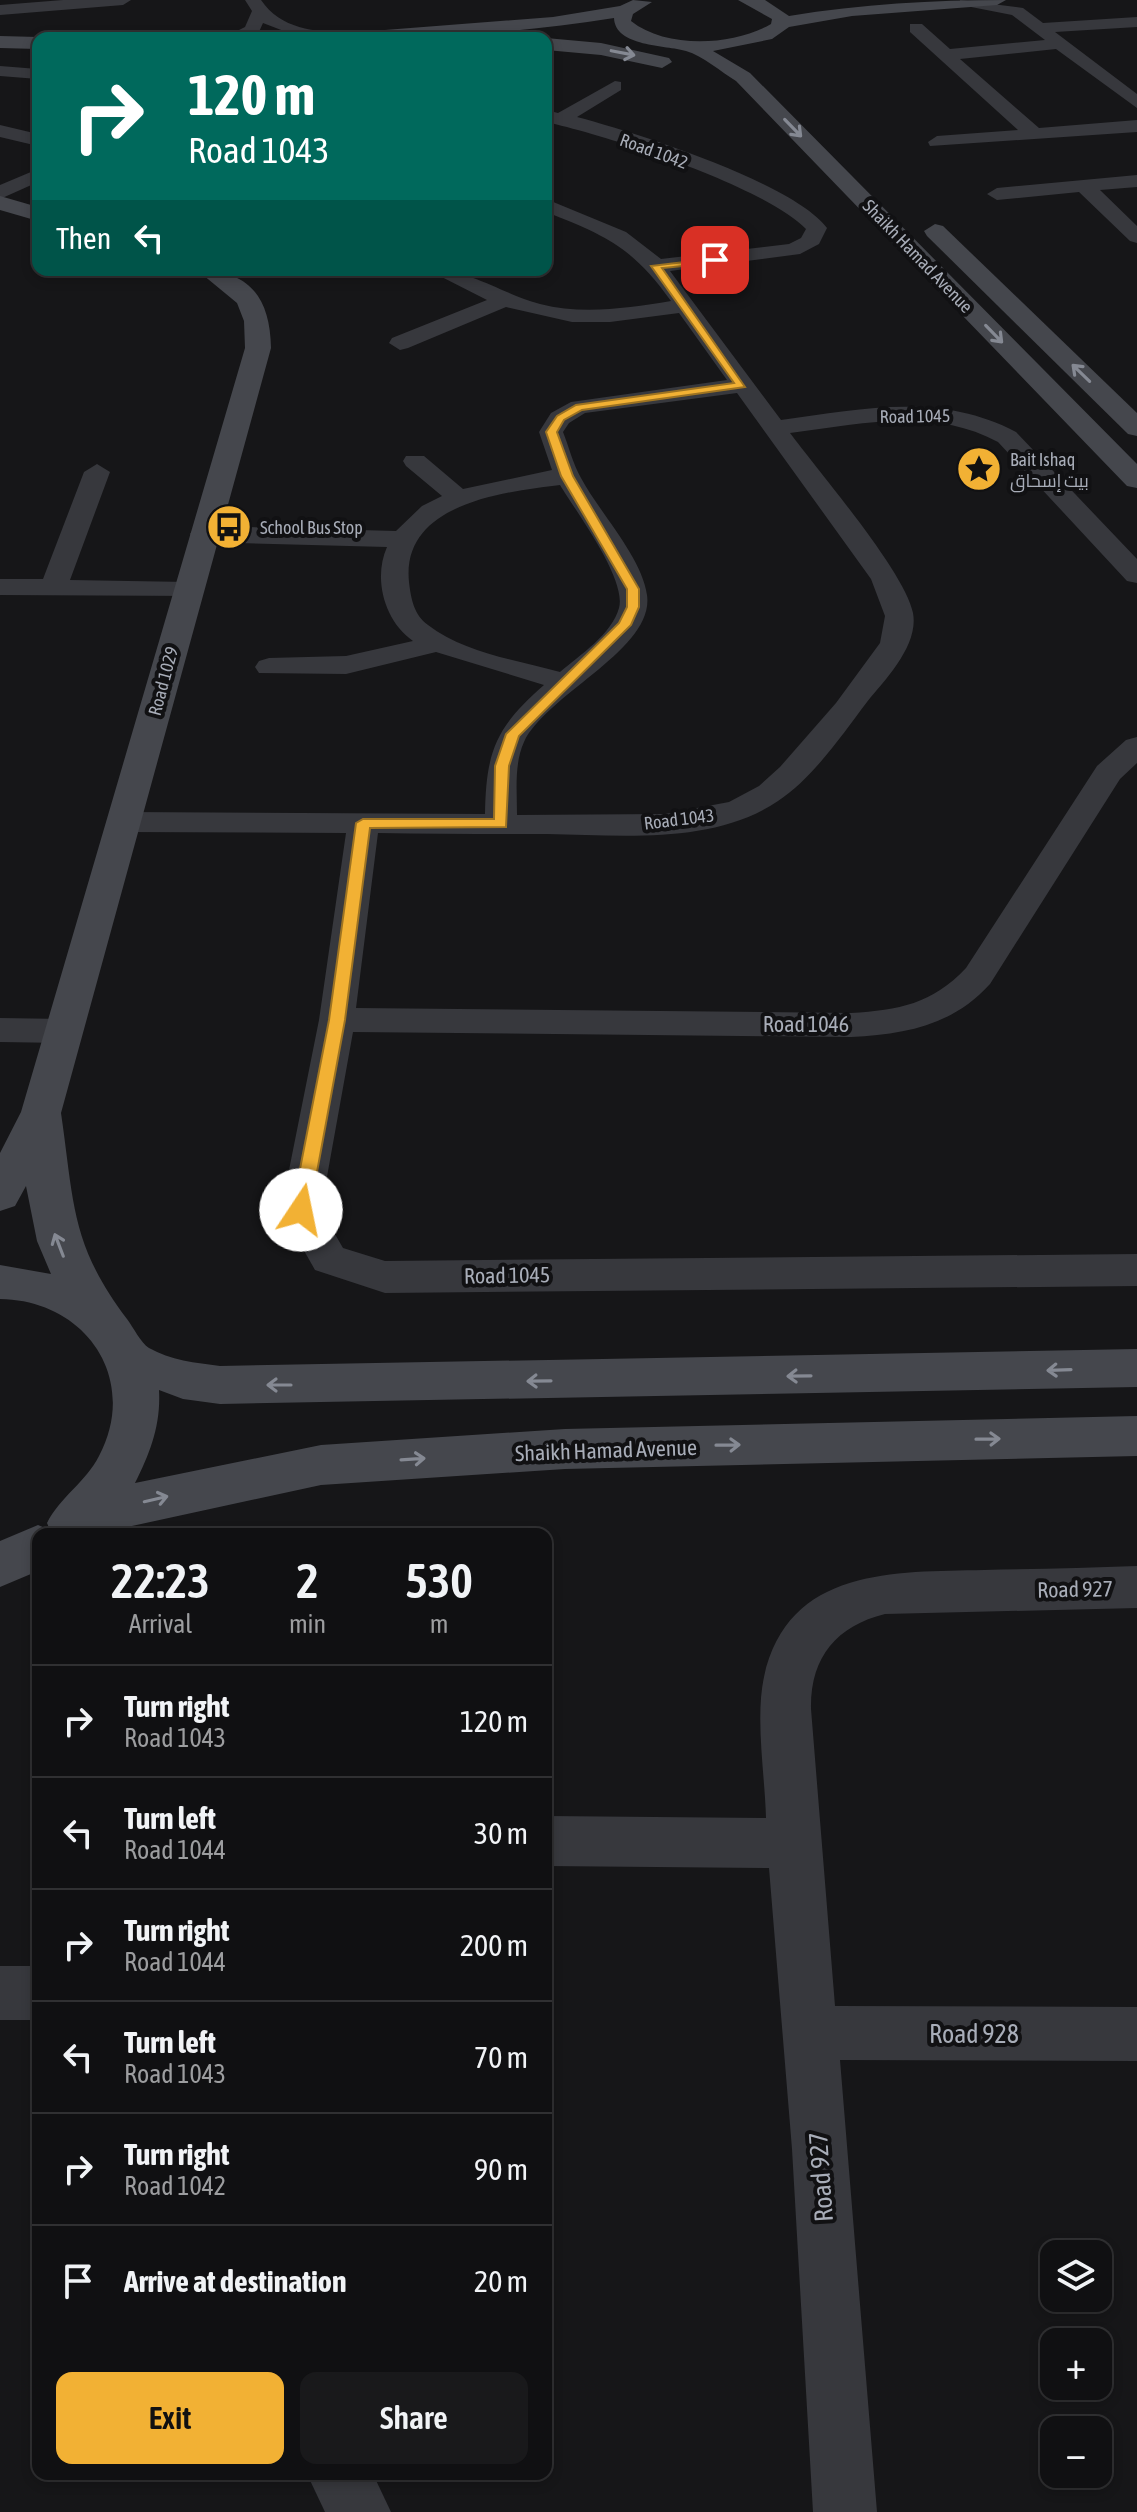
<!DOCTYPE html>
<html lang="en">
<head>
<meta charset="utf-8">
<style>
	:root { --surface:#101012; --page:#19191b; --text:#f1f3f6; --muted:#9c9d9f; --line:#303032; --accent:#f2b134 }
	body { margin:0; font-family:"Asap Condensed",Cairo,sans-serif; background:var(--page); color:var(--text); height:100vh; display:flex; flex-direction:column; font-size:30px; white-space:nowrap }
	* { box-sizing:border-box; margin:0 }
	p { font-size:26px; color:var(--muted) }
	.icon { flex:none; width:44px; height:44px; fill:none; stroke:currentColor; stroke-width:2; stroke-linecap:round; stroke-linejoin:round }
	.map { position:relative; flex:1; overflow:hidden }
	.drawer { position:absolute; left:32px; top:1528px; width:520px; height:952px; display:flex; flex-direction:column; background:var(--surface); border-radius:16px; box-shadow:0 4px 12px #0003,0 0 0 2px var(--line) }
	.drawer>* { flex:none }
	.guide { position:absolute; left:32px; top:32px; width:520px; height:244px; border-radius:16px; box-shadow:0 4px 12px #0003,0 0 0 2px var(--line); background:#00695c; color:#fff; overflow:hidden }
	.controls { position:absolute; left:1040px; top:2240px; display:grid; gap:16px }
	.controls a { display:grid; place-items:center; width:72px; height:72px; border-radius:16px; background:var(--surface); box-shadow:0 4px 12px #0003,0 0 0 2px var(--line); font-size:40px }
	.pin { position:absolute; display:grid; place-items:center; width:68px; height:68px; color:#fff; margin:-34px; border-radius:16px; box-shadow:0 4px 12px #0006 }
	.me { position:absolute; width:88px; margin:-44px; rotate:11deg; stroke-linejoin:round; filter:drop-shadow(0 0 6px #0008) }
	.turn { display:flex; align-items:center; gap:28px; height:168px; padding:0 24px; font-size:36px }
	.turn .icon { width:104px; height:104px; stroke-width:2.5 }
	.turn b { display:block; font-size:56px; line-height:68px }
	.then { display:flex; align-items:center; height:76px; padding:0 24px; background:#0003; gap:16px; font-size:30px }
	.eta { display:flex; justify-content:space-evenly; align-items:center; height:136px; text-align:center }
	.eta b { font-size:48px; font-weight:600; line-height:56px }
	.button { display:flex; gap:16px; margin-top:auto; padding:16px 24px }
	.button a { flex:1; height:92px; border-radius:16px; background:var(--accent); color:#111; font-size:32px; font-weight:600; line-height:92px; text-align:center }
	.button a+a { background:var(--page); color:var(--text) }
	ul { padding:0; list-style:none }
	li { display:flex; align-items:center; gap:24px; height:112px; padding:0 24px; border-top:2px solid var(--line) }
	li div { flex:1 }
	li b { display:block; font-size:30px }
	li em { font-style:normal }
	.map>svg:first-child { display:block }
</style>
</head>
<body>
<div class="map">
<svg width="1137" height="2512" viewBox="0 0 1137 2512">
	<rect width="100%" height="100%" fill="#161618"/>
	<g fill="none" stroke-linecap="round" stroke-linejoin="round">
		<g fill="#37383d" fill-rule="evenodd">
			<polygon points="63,0 131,0 123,5 0,15 0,5"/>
			<path d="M 245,0 L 261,0 C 288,40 343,31 385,32 L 393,37 L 302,38 L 263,23 L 258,34 L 246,38 L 223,38 L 245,27 L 252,11 Z"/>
			<polygon points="960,0 1023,8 1043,23 1137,17 1137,27 1055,32 1137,94 1137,108 1056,49 960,59 1039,128 1137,120 1137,132 930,146 928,142 937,136 1018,130 910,32 910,24 922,24 950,49 1045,40 1012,15 961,5"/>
			<polygon points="0,66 38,69 38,79 0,76"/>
			<path d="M 615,81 L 621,82 L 621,90 L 577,117 C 634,132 794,183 827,228 L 819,244 L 800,254 L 670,271 L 781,420 C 862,409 940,392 1016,432 L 1137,559 L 1137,583 L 1127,581 L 998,442 C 932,407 862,424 790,433 C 819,472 905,572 913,613 C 919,645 886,679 867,702 C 842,735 813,778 778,801 C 713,845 622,835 547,834 C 491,834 434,834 378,833 L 356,1008 L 851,1013 C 899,1010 932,1004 966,968 L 1097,766 L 1126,740 L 1137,737 L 1137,763 L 1120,779 L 990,984 C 952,1026 905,1034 851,1037 L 353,1032 L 321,1210 L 343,1248 L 385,1261 L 1137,1254 L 1137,1286 L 385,1293 L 315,1270 L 281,1210 L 319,1020 L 346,833 L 124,832 L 113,829 L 108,822 L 113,815 L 124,812 L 485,814 C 486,751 496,727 544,685 L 436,652 L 346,674 L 259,673 L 255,667 L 259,661 L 269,658 L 346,656 L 413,641 C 384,621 373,578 387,547 L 203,542 L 194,540 L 190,534 L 194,528 L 203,526 L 396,531 L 422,506 L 442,496 L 406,466 L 403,461 L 406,456 L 424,456 L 463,489 L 552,470 L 539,432 L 551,413 L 571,402 L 727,380 L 679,313 L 610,322 L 572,322 L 506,307 L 408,348 L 400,350 L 389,343 L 392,338 L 487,300 L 428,270 C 474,270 499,293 540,304 C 583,315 628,308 671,301 C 632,247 607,236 546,212 L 546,199 L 626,232 L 661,259 L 789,244 L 801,238 L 806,229 C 762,185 609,136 546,122 L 546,110 L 558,113 ZM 737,393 L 871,579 L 885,616 L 880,643 L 836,703 L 780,767 L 759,786 L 729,802 L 665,814 L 517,815 C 517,791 514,764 524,742 C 545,695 655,649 647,595 C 642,557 599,512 581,478 C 573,464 569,447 563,432 L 569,423 L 585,413 ZM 560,485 C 575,510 627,579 619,608 C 612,634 580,655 560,672 C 517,660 464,653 428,625 C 414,615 411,599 409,582 C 401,504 502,492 560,485 Z"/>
			<polygon points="0,125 38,134 38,146 0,137"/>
			<polygon points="38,169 38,182 0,199 0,185"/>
			<polygon points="1137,175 1137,187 1100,190 1137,226 1137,243 1130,241 1079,192 997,200 987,194 997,188"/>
			<polygon points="97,464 110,472 70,580 188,582 198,584 202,590 198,596 0,595 0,579 43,579 84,472"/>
			<polygon points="0,1018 64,1019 77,1022 82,1031 77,1040 64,1043 0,1042"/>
			<path d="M 1137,1566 L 1137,1608 L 885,1614 C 836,1626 810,1658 811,1709 L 835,2006 L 1137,2007 L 1137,2061 L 840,2060 L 877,2512 L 813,2512 L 792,2149 L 769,1868 L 546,1866 L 546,1816 L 766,1818 C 765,1776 755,1718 764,1677 C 788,1567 895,1572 984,1570 C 1035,1569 1086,1568 1137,1566 Z"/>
			<rect x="0" y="1966" width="38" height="54"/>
			<polygon points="307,2474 373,2474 391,2512 325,2512"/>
		</g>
		<g fill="#45474d" fill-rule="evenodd">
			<path d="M 633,0 L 652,2 L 633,14 L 631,21 C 666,49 733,46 771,24 L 772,19 L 738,0 L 765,0 L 789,16 C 862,4 932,0 1006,0 L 997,5 L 852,16 L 789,27 L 772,39 L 713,51 L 750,73 L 1137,464 L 1137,488 L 1127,486 L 736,81 C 721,72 703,56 686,51 C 666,45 615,47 614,18 C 526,32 439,38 350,38 L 359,32 L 553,17 L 620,6 Z"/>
			<polygon points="0,36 38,37 40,38 38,49 0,48"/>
			<polygon points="546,38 601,43 669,58 672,62 662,68 601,55 546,50"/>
			<polygon points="0,196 38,207 38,221 0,210"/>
			<polygon points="935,224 943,226 1137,413 1137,436 1128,434 927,236 924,231"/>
			<path d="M 197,270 C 249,270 270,297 271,348 L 61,1113 C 74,1201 70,1244 127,1319 C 133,1327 141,1343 149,1348 C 170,1360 196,1363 220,1366 L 1137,1349 L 1137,1387 L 220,1404 L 183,1399 L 159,1390 C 161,1425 150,1453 135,1483 L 321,1445 L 565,1429 L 1137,1416 L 1137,1456 L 565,1469 L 321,1485 L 95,1534 L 38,1534 L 38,1571 L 0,1587 L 0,1541 L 38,1525 L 50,1530 L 47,1523 C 60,1497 86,1482 99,1456 C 140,1378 85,1300 0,1299 L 0,1265 L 51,1274 L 37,1241 L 26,1186 L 15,1206 L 0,1211 L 0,1153 L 21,1112 L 245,348 L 244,321 L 237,303 Z"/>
		</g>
	</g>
	<defs><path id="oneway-shaft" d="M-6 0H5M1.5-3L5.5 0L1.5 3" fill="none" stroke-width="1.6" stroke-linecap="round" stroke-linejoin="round" transform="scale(2)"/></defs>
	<g stroke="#858993">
		<use href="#oneway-shaft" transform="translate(623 53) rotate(11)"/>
		<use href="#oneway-shaft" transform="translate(793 128) rotate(46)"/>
		<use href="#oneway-shaft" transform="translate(994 334) rotate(46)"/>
		<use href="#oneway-shaft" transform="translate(1081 373) rotate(-136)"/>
		<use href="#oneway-shaft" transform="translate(59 1245) rotate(-111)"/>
		<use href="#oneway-shaft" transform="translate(1059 1370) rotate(178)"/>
		<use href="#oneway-shaft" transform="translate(799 1376) rotate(179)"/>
		<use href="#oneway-shaft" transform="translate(539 1381) rotate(179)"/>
		<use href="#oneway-shaft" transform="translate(279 1385) rotate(-180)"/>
		<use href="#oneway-shaft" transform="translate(988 1439) rotate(-1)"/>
		<use href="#oneway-shaft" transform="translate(728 1445) rotate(-1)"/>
		<use href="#oneway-shaft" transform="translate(413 1459) rotate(-4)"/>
		<use href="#oneway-shaft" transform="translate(156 1499) rotate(-13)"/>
	</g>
	<polygon fill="#f2b134" stroke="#9d7322" stroke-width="2" points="718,258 715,263 662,268 745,387 582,410 564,420 557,432 573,476 639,589 639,607 631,625 519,736 509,766 506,827 370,828 345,1020 310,1210 301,1217 295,1215 292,1210 329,1020 356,823 363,819 494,819 495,766 506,734 619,623 627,607 627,589 561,476 546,432 557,416 576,405 734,383 651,266"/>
	<defs>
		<g id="sight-disc" transform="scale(2.3)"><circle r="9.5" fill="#f2b134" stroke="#111113"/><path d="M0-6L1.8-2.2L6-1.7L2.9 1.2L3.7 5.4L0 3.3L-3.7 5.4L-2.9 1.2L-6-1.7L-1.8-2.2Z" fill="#111"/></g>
		<g id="bus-disc" transform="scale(2.3)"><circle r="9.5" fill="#f2b134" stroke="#111113"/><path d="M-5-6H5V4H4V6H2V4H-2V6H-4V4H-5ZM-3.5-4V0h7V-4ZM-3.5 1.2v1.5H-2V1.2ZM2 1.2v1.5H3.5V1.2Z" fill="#111"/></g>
	</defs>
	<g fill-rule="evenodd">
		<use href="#sight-disc" x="979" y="469"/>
		<use href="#bus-disc" x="229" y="527"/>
	</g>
	<g text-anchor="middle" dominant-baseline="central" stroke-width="8" stroke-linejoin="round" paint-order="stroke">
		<g font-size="18" fill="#a8adb8" stroke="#111113">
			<text transform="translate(654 151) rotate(20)">Road 1042</text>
			<text transform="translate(918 256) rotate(46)">Shaikh Hamad Avenue</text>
			<text transform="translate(915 416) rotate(-1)">Road 1045</text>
			<text transform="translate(163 681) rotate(-75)">Road 1029</text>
			<text transform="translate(679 819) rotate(-7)">Road 1043</text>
		</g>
		<g font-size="18" fill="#a8adb8" stroke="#111113" text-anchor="start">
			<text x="1010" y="459">Bait Ishaq<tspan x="1010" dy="21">بيت إسحاق</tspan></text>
			<text x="260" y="527">School Bus Stop</text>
		</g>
		<g font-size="22" fill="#a8adb8" stroke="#111113">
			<text x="806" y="1024">Road 1046</text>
			<text transform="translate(507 1275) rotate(-1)">Road 1045</text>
			<text transform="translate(606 1450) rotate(-2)">Shaikh Hamad Avenue</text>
			<text transform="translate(1075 1589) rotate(-1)">Road 927</text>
		</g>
		<g font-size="26" fill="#a8adb8" stroke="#111113">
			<text x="974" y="2034">Road 928</text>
			<text transform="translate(821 2177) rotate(-94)">Road 927</text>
		</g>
	</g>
</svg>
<div class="controls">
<a><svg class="icon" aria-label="layers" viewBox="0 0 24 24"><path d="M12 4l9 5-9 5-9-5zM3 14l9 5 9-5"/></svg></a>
<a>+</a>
<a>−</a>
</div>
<div class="pin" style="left:715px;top:260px;background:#d93025"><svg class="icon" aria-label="arrive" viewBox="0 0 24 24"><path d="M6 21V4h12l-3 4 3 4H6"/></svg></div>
<svg class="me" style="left:301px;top:1210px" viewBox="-20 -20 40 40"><circle r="19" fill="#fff"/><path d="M0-13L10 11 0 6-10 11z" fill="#f2b134"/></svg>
<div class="guide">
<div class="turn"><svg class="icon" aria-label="right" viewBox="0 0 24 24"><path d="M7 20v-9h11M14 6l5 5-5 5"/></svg><div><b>120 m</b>Road 1043</div></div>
<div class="then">Then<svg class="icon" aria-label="left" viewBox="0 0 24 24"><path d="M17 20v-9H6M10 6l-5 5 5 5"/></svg></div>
</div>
<section class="drawer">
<div class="eta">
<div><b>22:23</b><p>Arrival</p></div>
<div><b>2</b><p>min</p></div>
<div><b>530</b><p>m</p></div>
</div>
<ul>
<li><svg class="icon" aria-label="right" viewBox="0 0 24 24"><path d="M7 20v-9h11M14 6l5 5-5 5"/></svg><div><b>Turn right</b><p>Road 1043</p></div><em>120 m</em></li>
<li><svg class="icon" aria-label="left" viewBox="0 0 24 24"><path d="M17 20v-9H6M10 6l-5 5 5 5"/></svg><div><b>Turn left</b><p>Road 1044</p></div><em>30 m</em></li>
<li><svg class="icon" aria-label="right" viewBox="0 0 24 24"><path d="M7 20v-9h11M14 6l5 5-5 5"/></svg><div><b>Turn right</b><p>Road 1044</p></div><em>200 m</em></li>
<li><svg class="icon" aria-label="left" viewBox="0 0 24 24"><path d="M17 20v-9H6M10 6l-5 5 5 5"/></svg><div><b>Turn left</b><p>Road 1043</p></div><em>70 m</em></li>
<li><svg class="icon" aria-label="right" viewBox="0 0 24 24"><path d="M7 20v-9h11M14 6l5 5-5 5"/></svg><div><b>Turn right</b><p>Road 1042</p></div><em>90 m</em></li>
<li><svg class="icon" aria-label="arrive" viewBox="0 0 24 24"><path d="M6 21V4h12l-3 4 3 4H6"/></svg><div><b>Arrive at destination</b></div><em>20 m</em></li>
</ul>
<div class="button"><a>Exit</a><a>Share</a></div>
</section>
</div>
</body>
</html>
